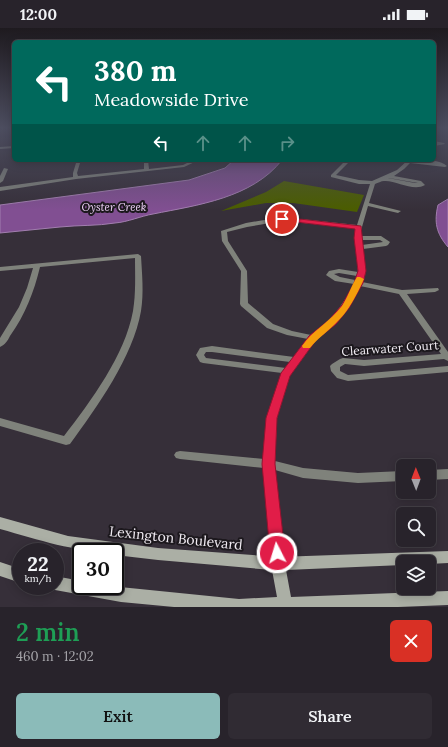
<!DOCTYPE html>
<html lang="en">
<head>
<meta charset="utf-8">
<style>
	:root { --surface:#28232b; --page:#302b33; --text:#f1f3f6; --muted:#a5a4a9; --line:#444047; --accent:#8bbbb9 }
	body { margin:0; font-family:Lora,serif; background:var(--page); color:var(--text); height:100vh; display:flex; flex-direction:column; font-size:15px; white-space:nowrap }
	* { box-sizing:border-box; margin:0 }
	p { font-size:13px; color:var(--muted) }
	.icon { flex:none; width:22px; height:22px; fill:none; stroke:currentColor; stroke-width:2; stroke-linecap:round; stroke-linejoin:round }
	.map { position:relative; height:579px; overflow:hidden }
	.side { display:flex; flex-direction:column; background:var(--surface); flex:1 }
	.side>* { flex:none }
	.guide { position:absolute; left:12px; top:12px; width:424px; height:122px; border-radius:6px; box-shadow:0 2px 10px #0003,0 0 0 1px var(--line); background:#00695c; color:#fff; overflow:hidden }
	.needle { width:26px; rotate:359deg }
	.buttons { position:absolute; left:396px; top:431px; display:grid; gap:8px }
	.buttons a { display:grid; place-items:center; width:40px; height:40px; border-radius:6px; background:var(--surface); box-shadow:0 2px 10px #0003,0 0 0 1px var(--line); font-size:20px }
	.speed { position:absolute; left:12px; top:515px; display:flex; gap:8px; font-size:20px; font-weight:700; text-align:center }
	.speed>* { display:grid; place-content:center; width:52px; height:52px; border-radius:50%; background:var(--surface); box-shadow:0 2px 10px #0003,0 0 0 1px var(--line); line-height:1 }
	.speed small { font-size:10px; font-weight:400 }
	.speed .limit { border:2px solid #111; border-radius:6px; background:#fff; color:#111 }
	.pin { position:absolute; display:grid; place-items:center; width:34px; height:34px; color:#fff; margin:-17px; border:2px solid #fff; border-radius:50%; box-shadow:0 1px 4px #0007 }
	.me { position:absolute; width:44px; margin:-22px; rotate:355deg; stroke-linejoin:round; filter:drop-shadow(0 0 3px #0008) }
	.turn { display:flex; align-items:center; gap:14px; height:84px; padding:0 16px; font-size:18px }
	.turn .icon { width:52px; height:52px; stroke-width:2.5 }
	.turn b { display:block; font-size:28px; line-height:34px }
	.lanes { display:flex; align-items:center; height:38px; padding:0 16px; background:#0003; justify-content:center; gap:20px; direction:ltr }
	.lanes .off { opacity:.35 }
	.round { display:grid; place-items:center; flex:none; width:42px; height:42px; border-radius:6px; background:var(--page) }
	.overview { display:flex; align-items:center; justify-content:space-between; height:68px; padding:0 16px }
	h1 { font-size:24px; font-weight:600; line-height:30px; color:#1e9e55 }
	.button { display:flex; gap:8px; margin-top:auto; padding:8px 16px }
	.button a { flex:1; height:46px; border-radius:6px; background:var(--accent); color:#111; font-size:16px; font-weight:600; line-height:46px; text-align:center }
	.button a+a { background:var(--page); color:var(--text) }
	.status { display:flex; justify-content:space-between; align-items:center; height:28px; padding:0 20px; background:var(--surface); direction:ltr }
	.status svg { height:11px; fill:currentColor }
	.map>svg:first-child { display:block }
</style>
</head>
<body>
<div class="status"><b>12:00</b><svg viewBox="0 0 49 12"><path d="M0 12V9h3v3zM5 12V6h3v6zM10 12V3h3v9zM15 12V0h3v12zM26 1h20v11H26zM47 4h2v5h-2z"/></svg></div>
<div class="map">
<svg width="448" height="579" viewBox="0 0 448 579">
	<rect width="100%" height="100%" fill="#362f39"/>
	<polygon fill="#4b5d00" points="284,153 364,167 357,184 293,175 266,175 221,183 266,164"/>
	<g fill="#814f92" stroke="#a27eaf">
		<path d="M 234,132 L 282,132 C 252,170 198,177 153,186 C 141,188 128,194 115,195 C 97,198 79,197 60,199 C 40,201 20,203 0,205 L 0,177 L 189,152 L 225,140 Z"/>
		<path d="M 448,171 L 448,219 C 436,205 434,194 438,177 Z"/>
	</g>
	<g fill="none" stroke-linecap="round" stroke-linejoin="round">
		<g fill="#7f827b" fill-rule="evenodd">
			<polygon points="434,113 444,115 445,116 434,118 434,116 435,116 434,115"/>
			<polygon points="14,118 14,120 0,121 0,119"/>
			<polygon points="144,132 148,132 149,141 183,137 193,132 199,132 184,139 76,151 0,163 0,159 73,149 73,145 76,135 78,134 80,135 77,145 78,148 144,141"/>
			<path d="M 346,132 L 351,132 L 336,147 L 359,152 L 372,153 L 397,142 L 408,132 L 420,133 L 419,132 C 428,132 440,132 447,138 L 445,139 L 410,135 L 404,141 L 394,148 L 421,153 L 425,157 C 413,164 396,152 384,153 C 381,153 378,155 375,156 L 369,175 L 401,183 L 398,185 L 368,178 L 362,199 L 361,208 L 381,208 L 390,214 L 388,217 L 386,218 L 363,221 L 365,243 L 362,254 L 402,262 L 438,260 L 439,262 L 435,264 L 407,266 L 448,324 L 448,333 L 444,331 L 364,338 L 345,336 L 340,339 L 340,343 L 348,347 L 448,338 L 448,344 L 348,353 L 337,350 L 331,343 L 330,338 L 332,336 L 340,331 L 343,330 L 364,332 L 441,326 L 399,266 L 360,258 L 349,280 L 336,296 L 316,312 L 289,349 L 277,390 L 275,433 L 303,440 L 358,445 L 403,443 L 403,453 L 358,455 L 303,450 L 275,442 L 285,536 L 283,541 L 278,543 L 273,541 L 271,536 L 264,440 L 180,431 L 176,430 L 174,427 L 176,424 L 180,423 L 264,431 L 267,390 L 282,345 L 203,335 L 200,334 L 196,327 L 200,320 L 212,318 L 294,329 L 308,311 L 287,307 L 267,300 L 241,278 L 240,276 L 241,243 L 222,213 L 221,203 L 246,195 L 282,189 L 357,197 L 370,156 L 359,156 L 331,149 L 331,147 ZM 388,150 L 389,150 L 418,155 L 415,155 ZM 282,193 L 356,200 L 355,210 L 358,244 L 339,241 L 329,243 L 326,247 L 335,253 L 354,256 C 340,281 333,290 311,307 L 292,303 L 273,296 L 248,275 L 247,243 L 228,213 L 227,204 L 247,199 ZM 361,212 L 380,212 L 383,214 L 362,217 ZM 339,245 L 357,248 L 355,252 L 340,249 L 334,246 ZM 206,324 L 212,324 L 290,334 L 286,340 L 206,330 L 204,327 Z"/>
			<polygon points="4,140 8,141 3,153 0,155 0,148"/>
			<path d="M 138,226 L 141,228 C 142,246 144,265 141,283 C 133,329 97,379 70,416 L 66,417 L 0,398 L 0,390 L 64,408 C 91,373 125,327 133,283 C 136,265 135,248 135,230 L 40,239 C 34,264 25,287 10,308 C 8,312 5,317 0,319 L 0,310 L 19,279 L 27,260 L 33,240 L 0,243 L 0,239 Z"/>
			<polygon points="448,441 448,451 429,452 429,442"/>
		</g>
		<g fill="#abafa5" fill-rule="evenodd">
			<path d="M 0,489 L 68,508 L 158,520 L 278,529 L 448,523 L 448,535 L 429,536 L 429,534 L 403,534 L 403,537 L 286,542 L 291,569 L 448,563 L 448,577 L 398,579 L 174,579 L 121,574 L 55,562 L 50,560 L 49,558 L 55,558 L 55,548 L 81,553 L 81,558 L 110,558 L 239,571 L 277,569 L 272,542 L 158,532 L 115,527 L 115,524 C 73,524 40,512 0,501 Z"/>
			<polygon points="0,534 21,541 21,555 0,548"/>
		</g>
	</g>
	<linearGradient id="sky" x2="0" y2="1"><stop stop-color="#1e1a1f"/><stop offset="0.55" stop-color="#4c4d5f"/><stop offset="1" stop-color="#4c4d5f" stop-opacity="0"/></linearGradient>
	<rect width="448" height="182" fill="url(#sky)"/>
	<polygon fill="#e11d48" stroke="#92132f" points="282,189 361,198 366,243 363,255 349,280 336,296 316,312 290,348 277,390 275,436 285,525 282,530 277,532 272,530 270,525 262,436 266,390 281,345 309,308 329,292 342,277 354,255 358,243 354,210 355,201 279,192 278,191"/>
	<path fill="#f59e0b" d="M 357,249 L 360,249 L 364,251 C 356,268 349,283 335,296 C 326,305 317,311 310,320 L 303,320 L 302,318 C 313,302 331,293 342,278 C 348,269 351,258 357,249 Z"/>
	<g text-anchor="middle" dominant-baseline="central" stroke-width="4" stroke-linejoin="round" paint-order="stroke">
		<g font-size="11" font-style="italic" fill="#ecd0f6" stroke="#1c181d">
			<text x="114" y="179">Oyster Creek</text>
		</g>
		<g font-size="12" fill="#f0ebf2" stroke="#1c181d">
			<text transform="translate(390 320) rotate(-4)">Clearwater Court</text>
		</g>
		<g font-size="14" fill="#f0ebf2" stroke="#1c181d">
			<text transform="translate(176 510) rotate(6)">Lexington Boulevard</text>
		</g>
	</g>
</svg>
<div class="buttons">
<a><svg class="needle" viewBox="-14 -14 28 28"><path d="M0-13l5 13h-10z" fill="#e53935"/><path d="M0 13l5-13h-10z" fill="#a5a4a9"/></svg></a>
<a><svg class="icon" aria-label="search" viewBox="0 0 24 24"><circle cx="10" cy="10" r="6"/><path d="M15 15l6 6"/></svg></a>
<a><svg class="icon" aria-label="layers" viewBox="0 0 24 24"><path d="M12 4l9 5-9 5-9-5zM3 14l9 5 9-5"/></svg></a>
</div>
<div class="speed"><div>22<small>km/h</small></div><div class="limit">30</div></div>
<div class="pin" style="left:282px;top:191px;background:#d93025"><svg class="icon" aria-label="arrive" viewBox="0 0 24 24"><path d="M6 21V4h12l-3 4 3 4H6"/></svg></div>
<svg class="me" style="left:277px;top:525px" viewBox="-20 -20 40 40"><circle r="17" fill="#e11d48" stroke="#fff" stroke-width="3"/><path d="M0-11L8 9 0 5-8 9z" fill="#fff"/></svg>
<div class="guide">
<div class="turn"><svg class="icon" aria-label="left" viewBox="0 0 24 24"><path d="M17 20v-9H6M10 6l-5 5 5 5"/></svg><div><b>380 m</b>Meadowside Drive</div></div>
<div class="lanes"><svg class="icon" aria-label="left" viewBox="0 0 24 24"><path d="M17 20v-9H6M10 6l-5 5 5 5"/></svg><svg class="icon off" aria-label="ahead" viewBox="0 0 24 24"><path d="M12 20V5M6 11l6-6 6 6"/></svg><svg class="icon off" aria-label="ahead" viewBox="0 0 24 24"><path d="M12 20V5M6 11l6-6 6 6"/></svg><svg class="icon off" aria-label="right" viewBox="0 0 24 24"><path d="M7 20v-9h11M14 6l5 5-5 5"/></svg></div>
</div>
</div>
<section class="side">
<div class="overview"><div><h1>2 min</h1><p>460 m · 12:02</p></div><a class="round" style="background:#d93025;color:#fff"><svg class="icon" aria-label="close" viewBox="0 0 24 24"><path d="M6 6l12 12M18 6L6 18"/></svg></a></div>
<div class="button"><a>Exit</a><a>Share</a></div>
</section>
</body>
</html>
